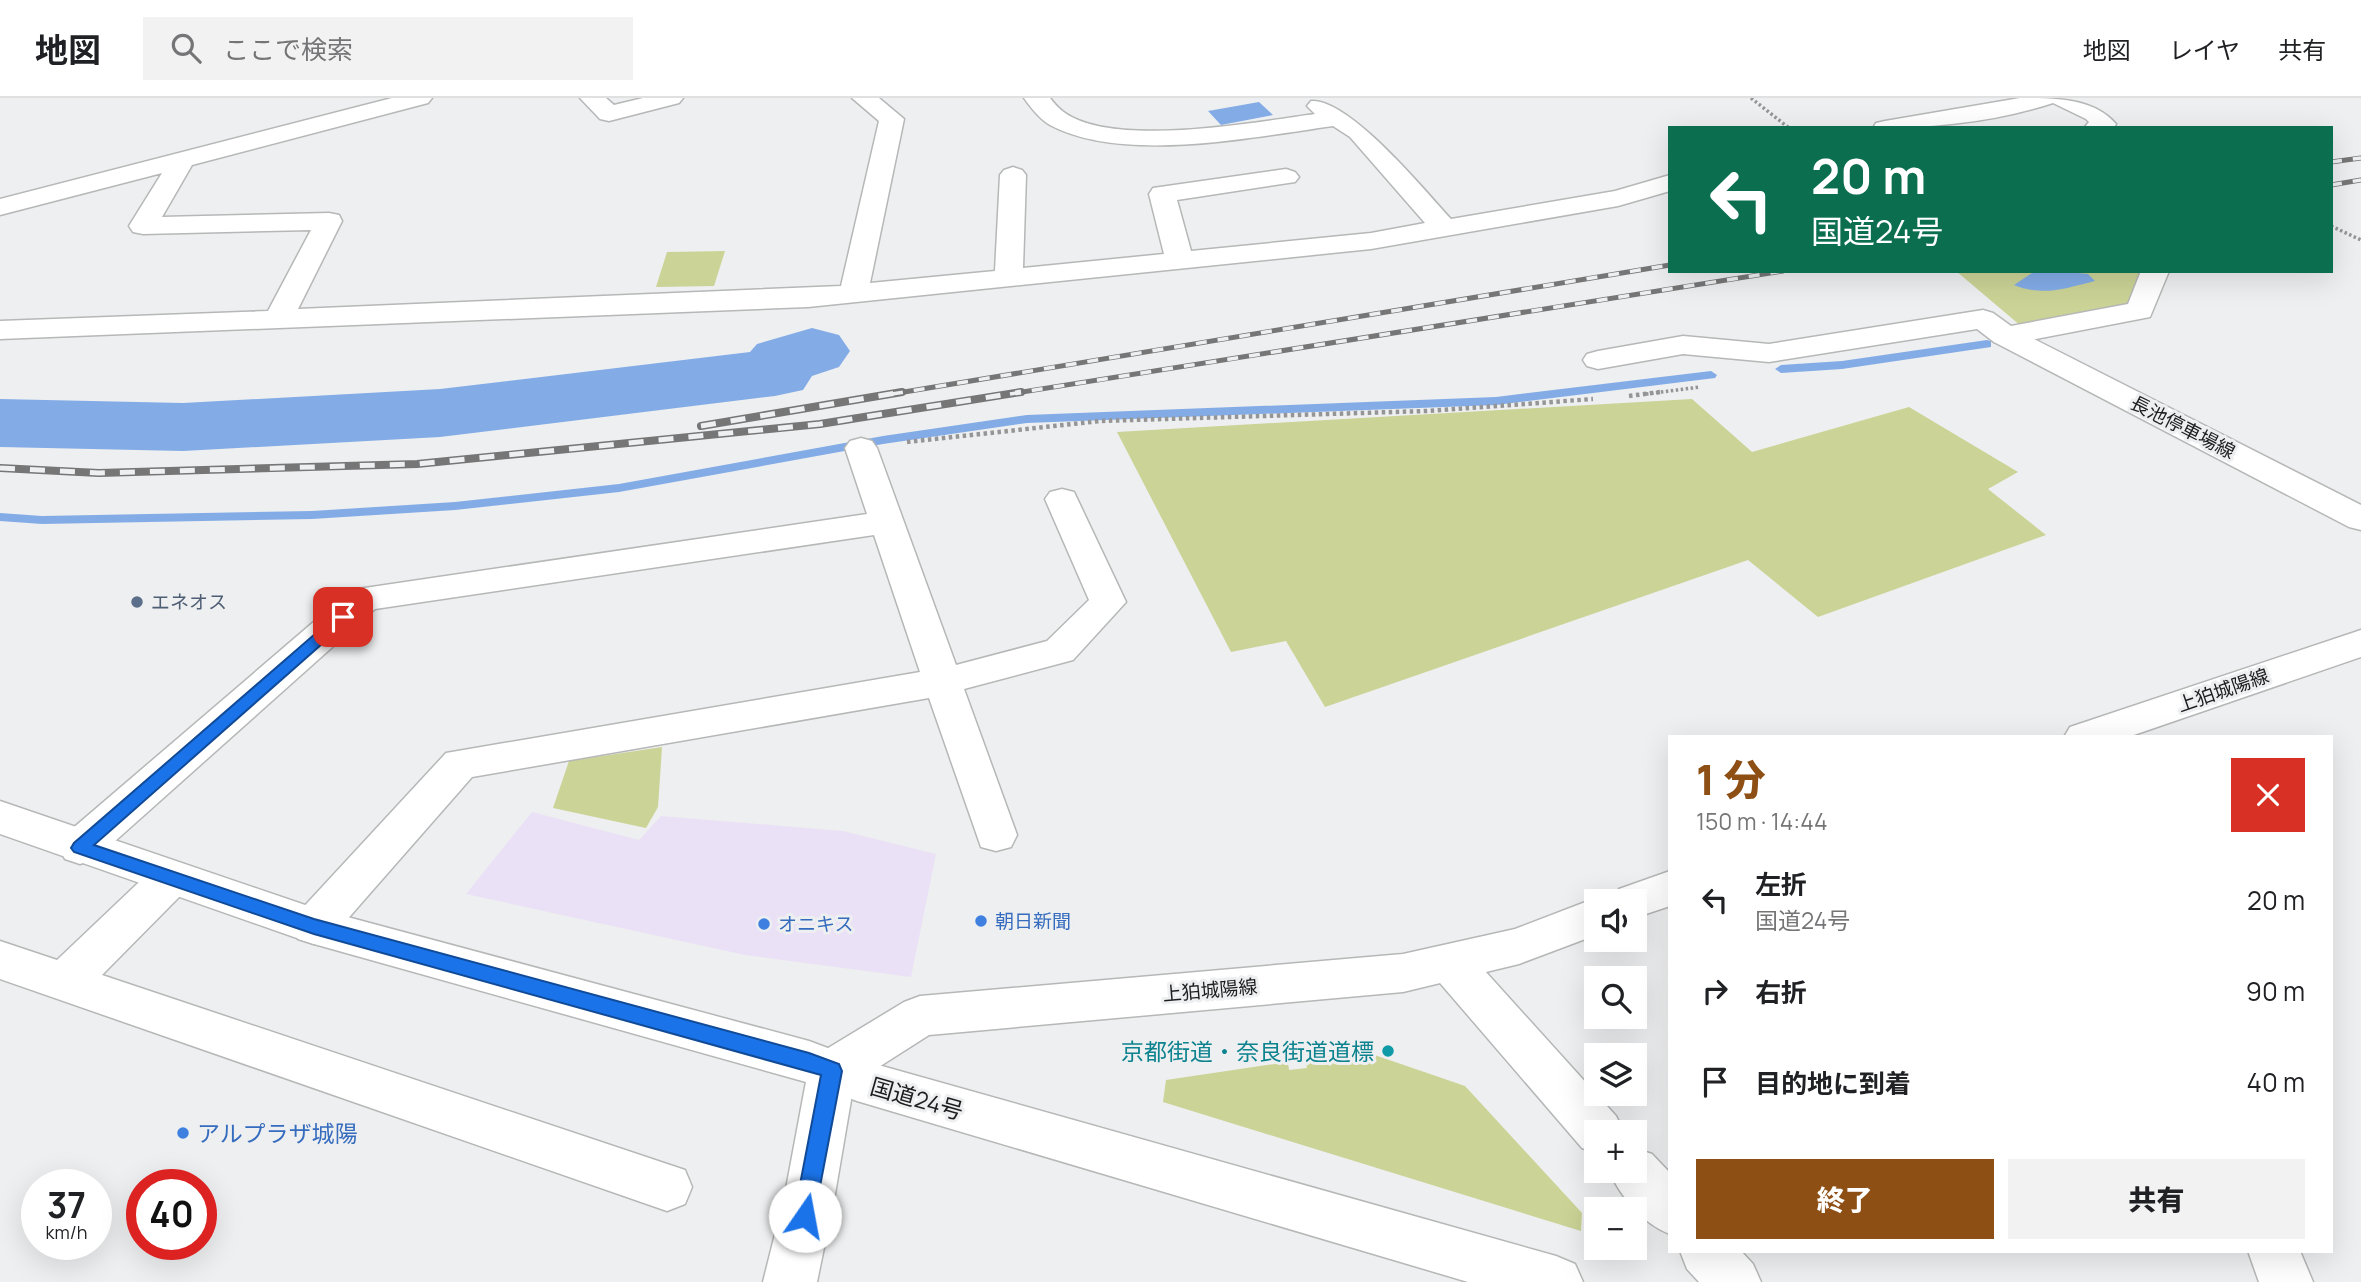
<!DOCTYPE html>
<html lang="ja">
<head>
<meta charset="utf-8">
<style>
	:root { --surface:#fff; --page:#f2f2f2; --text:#202124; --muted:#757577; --line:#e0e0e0; --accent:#8e4f15 }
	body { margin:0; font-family:Manrope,"Noto Sans JP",sans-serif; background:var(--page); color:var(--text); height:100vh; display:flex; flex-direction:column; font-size:26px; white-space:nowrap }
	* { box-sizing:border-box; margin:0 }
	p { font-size:23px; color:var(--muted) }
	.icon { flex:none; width:38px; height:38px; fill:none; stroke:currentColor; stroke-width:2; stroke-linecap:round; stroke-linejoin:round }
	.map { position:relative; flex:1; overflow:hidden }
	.details { position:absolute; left:1668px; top:637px; width:665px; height:518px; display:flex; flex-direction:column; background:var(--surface); border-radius:0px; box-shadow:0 7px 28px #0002 }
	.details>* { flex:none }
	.guide { position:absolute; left:1668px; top:28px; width:665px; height:147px; border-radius:0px; box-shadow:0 7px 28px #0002; background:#0b6e4f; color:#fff; overflow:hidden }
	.tools { position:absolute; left:1584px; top:791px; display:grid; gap:14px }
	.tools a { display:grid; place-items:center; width:63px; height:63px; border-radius:0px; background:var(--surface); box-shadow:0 7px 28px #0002; font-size:35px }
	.speed { position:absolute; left:21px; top:1071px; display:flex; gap:14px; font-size:35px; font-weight:700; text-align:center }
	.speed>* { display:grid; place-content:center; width:91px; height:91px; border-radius:50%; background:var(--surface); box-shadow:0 7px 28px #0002; line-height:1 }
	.speed small { font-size:18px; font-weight:400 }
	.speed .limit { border:10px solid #d22; background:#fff; color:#111 }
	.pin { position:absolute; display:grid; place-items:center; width:60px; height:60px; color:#fff; margin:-30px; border-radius:14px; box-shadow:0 4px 10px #0006 }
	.me { position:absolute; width:77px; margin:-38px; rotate:12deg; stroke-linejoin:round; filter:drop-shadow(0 0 5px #0008) }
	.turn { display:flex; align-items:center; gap:24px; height:147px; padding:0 28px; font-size:32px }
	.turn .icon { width:91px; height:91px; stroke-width:2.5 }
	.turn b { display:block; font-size:49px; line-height:60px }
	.round { display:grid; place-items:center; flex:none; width:74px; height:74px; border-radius:0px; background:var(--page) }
	.overview { display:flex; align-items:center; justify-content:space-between; height:119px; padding:0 28px }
	h1 { font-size:42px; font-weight:800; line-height:52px; color:var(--accent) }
	.primary-button { display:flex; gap:14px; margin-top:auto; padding:14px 28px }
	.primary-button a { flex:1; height:80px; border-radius:0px; background:var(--accent); color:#fff; font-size:28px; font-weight:800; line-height:80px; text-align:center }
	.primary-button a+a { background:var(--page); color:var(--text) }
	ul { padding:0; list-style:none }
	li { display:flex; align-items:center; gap:21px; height:91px; padding:0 28px }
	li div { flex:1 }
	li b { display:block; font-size:26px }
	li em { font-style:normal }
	header { display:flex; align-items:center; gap:42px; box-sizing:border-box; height:98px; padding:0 35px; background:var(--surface); border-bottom:2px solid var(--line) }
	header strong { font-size:33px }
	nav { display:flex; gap:38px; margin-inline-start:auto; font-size:24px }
	.search { width:490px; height:63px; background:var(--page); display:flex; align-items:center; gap:18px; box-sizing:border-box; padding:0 24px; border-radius:0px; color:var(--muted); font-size:26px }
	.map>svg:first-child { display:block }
</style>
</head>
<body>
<header>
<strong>地図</strong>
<div class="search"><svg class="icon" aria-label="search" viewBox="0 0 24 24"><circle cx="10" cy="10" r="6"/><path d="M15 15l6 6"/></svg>ここで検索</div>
<nav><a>地図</a><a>レイヤ</a><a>共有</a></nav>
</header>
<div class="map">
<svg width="2361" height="1184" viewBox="0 0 2361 1184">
	<rect width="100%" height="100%" fill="#eeeff0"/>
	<polygon fill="#eae1f6" points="532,714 639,742 661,718 843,733 936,756 911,879 745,857 466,796"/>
	<g fill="#cbd396">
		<polygon points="725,153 714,188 656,189 667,154"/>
		<polygon points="1956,173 2142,173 2128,208 2021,228"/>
		<polygon points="1692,301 1752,354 1909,309 2018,374 1988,391 2046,437 1818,519 1748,462 1325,609 1286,543 1231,554 1117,334"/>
		<polygon points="662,649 658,709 646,730 553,710 569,663"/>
		<polygon points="1363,953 1465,988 1582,1115 1581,1133 1163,1004 1166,982 1288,964 1289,972 1307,970 1305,962"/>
	</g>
	<g fill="#83ace7">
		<polygon points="1259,4 1273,17 1221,27 1208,13"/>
		<path d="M 2057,173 L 2088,176 L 2095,183 C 2066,190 2043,199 2014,187 L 2032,175 Z"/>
		<polygon points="792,272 777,286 640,310 601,296"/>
	</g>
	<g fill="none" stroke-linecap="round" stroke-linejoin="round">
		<g fill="#83ace7" fill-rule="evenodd">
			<polygon points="1987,242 1991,243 1991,249 1842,271 1781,275 1775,271 1781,267 1842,263"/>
			<polygon points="1711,273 1717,277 1715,280 1496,307 1027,325 883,346 619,394 455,412 312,421 42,426 0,423 0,415 42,418 312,413 455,404 619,386 883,338 1027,317 1496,299"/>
		</g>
		<polygon fill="#83ace7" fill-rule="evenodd" points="812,230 839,237 850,253 839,269 812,278 803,292 775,298 440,339 183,353 0,349 0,301 183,305 440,291 750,254 757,246"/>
		<g stroke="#b6b7b7" stroke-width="3">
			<g id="minor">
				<path d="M 392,0 L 432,0 L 428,5 L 192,67 L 162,119 L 329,115 L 339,117 L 342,123 L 298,211 L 841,188 L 879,23 L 852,0 L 879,0 L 904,21 L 870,185 L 995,173 L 1000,77 L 1004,72 L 1013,69 L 1022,72 L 1026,77 L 1023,170 L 1164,156 L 1149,96 L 1153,90 L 1286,71 L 1295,74 L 1299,79 L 1295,84 L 1177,102 L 1191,153 L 1371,135 L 1425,125 L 1350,39 L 1333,28 C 1254,39 1123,66 1050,27 C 1041,22 1030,9 1024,0 L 1050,0 C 1054,5 1059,11 1065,15 C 1115,50 1256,24 1315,16 L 1307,8 L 1311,3 C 1349,0 1425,93 1451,121 L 1615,93 L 1670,77 L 1670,93 L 1618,108 L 1371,151 L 808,209 L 0,241 L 0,223 L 268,213 L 311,132 L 143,136 L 133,134 L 129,128 L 162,75 L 0,117 L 0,101 Z"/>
				<polygon points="580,0 606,0 614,7 643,0 683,0 679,5 609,23 600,21"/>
				<path d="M 2020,0 C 2055,0 2094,0 2116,26 L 2114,30 L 2084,30 L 2089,24 L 2086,21 L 2053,5 C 1995,24 1933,30 1873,30 L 1876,25 L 1885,23 Z"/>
				<polygon points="2141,173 2169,173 2150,219 2005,247 1994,244 1977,231 1769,264 1683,256 1598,271 1587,268 1583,262 1587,256 1598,253 1683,238 1769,246 1983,212 1993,215 2011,228 2128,206"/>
				<polygon points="861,340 872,343 877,350 956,567 1047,543 1089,502 1045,401 1050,394 1062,391 1074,394 1126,504 1073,562 964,591 1017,737 1011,749 996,753 981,749 929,600 472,679 330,841 314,846 298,841 292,828 298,815 446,655 920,574 874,437 375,511 95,761 80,766 65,761 59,749 65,737 351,492 867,416 845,350 850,343"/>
				<polygon points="171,763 186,768 193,780 186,792 102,877 685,1072 692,1089 685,1106 667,1113 0,881 0,843 57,862 156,768"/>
				<polygon points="1450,846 1466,852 1616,1018 1624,1034 1596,1034 1596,1055 1582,1050 1434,878 1427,865 1434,852"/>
				<polygon points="832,952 849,958 856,973 835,1096 817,1184 763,1184 785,1096 808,973 815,958"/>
				<path d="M 1634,1050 L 1652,1056 L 1670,1075 L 1670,1136 C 1643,1126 1621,1099 1609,1073 L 1634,1073 Z"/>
				<polygon points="1680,1153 1741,1153 1753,1166 1761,1184 1699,1184 1687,1171"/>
				<polygon points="2248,1153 2300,1153 2313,1184 2259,1184"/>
			</g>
		</g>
		<g stroke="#b6b7b7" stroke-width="3">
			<g id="major">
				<polygon points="2005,229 2016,232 2361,407 2361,432 2349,429 1994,244 1990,238 1994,232"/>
				<polygon points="2361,532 2361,559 2128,639 2064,639 2070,629"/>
				<polygon points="1670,773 1670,808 1634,820 1634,803 1612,803 1619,791"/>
				<polygon points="1596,800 1605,803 1596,803 1596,837 1519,866 1403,894 929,937 849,988 832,994 815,988 808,973 815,958 904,904 920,898 1403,856 1515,831"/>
			</g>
		</g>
		<g stroke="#b6b7b7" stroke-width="3">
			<polygon id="highway" points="0,703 314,810 809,943 857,961 1556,1158 1575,1166 1583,1184 1468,1184 857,1003 806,984 314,846 0,736"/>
		</g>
		<g stroke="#959596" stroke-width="3.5" stroke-dasharray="2.5 2.5" stroke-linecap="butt">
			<polyline points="1751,0 1789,30"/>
			<polyline points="2331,128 2361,142"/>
			<polyline points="1646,296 1700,289"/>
		</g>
		<g stroke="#959596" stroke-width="4.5" stroke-dasharray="3.5 3.5" stroke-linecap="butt">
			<polyline points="1629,298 1660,294"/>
			<polyline points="907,344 1100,323 1426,313 1593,301"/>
		</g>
		<use href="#minor" fill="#fff" fill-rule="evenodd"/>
		<use href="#major" fill="#fff" fill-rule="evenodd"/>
		<use href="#highway" fill="#fff" fill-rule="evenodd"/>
		<g stroke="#767677" stroke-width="5">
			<g id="rail-far1">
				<polyline points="2331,64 2361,60"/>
				<polyline points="2331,87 2361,82"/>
				<polyline points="892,296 1670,167"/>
				<polyline points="1010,296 1783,173"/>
			</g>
		</g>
		<g stroke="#767677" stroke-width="8">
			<g id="rail">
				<polyline points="701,328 902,294"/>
				<polyline points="0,370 99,375 417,366 820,326 1021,294"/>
			</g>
		</g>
		<use href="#rail-far1" stroke="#eeeff0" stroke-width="3.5" stroke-dasharray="11" stroke-linecap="butt"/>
		<use href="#rail" stroke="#eeeff0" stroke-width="5" stroke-dasharray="15" stroke-linecap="butt"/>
	</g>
	<polygon fill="#1a73e8" stroke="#114b97" stroke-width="2" points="343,514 351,519 348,523 94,747 314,821 809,955 839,966 842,973 813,1125 805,1128 797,1125 794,1118 821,977 314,836 74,754 71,750 74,745 338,516"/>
	<circle fill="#5c6f8a" stroke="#eeeff0" stroke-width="2.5" cx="137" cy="504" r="7"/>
	<g fill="#3f7fe0" stroke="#eeeff0" stroke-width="2.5">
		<circle cx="981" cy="823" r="7"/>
		<circle cx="764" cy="826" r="7"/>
		<circle cx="183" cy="1035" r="7"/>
	</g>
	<circle fill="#0f9aa8" stroke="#eeeff0" stroke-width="2.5" cx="1388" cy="953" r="7"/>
	<g text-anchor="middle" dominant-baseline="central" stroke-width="6" stroke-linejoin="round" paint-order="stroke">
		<g font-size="19" fill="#1d1d1e" stroke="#eeeff0">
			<text transform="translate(2183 329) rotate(27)">長池停車場線</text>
			<text transform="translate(2223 592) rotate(-19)">上狛城陽線</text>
			<text transform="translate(1210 892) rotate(-5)">上狛城陽線</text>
		</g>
		<g font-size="19" fill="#4e5e75" stroke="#eeeff0" text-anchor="start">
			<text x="151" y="504">エネオス</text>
		</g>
		<g font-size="19" fill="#366cbe" stroke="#eeeff0" text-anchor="start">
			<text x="995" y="823">朝日新聞</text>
			<text x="778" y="826">オニキス</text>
		</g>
		<g font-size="23" fill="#0d838f" stroke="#eeeff0" text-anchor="end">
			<text x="1374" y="953">京都街道・奈良街道道標</text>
		</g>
		<g font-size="23" fill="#1d1d1e" stroke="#eeeff0">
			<text transform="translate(917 1000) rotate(16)">国道24号</text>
		</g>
		<g font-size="23" fill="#366cbe" stroke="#eeeff0" text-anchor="start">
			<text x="197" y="1035">アルプラザ城陽</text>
		</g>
	</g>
</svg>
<div class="tools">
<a><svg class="icon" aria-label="sound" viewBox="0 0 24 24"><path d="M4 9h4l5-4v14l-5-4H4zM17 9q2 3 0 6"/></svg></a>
<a><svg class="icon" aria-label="search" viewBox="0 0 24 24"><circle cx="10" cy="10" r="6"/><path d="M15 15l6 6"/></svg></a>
<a><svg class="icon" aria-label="layers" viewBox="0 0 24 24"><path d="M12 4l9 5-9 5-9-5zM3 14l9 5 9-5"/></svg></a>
<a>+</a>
<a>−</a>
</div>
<div class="speed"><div>37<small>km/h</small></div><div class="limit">40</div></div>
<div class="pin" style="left:343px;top:519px;background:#d93025"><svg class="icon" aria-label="arrive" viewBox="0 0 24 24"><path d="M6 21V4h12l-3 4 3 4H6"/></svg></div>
<svg class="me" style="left:805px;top:1118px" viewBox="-20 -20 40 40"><circle r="19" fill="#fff"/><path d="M0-13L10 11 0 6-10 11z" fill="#1a73e8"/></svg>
<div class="guide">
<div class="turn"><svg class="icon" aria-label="left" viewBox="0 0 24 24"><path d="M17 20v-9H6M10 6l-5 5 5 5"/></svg><div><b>20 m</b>国道24号</div></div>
</div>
<section class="details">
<div class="overview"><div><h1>1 分</h1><p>150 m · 14:44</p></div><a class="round" style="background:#d93025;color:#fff"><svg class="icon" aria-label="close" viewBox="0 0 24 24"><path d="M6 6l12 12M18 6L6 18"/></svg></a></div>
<ul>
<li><svg class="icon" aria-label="left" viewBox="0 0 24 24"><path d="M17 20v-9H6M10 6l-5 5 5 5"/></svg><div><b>左折</b><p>国道24号</p></div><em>20 m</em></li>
<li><svg class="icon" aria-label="right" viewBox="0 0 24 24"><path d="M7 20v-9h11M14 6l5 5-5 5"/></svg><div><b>右折</b></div><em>90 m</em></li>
<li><svg class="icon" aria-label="arrive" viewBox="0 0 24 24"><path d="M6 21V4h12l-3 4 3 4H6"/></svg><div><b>目的地に到着</b></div><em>40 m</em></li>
</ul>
<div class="primary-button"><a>終了</a><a>共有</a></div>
</section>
</div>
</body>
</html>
